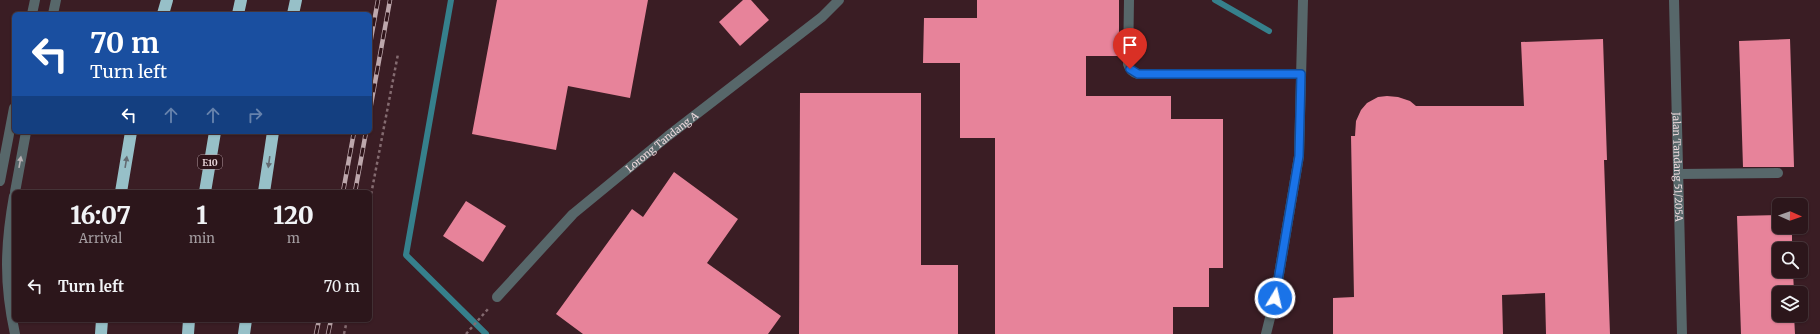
<!DOCTYPE html>
<html lang="en">
<head>
<meta charset="utf-8">
<style>
	:root { --surface:#2c161b; --page:#382328; --text:#f1f3f6; --muted:#a69fa3; --line:#48353a }
	body { margin:0; font-family:Merriweather,serif; background:var(--page); color:var(--text); height:100vh; display:flex; flex-direction:column; font-size:15px; white-space:nowrap }
	* { box-sizing:border-box; margin:0 }
	p { font-size:13px; color:var(--muted) }
	.icon { flex:none; width:22px; height:22px; fill:none; stroke:currentColor; stroke-width:2; stroke-linecap:round; stroke-linejoin:round }
	.map { position:relative; flex:1; overflow:hidden }
	.sheet { position:absolute; left:12px; top:190px; width:360px; height:132px; display:flex; flex-direction:column; background:var(--surface); border-radius:6px; box-shadow:0 1px 3px #0004,0 0 0 1px var(--line) }
	.sheet>* { flex:none }
	.top-card { position:absolute; left:12px; top:12px; width:360px; height:122px; border-radius:6px; box-shadow:0 1px 3px #0004,0 0 0 1px var(--line); background:#1a4fa0; color:#fff; overflow:hidden }
	.needle { width:26px; rotate:92deg }
	.controls { position:absolute; left:1772px; top:198px; display:grid; gap:8px }
	.controls a { display:grid; place-items:center; width:36px; height:36px; border-radius:6px; background:var(--surface); box-shadow:0 1px 3px #0004,0 0 0 1px var(--line); font-size:20px }
	.pin { position:absolute; display:grid; place-items:center; width:34px; height:34px; color:#fff; margin:-41px -17px; border-radius:50% 50% 50% 0; rotate:-45deg; box-shadow:0 0 4px #0007 }
	.pin .icon { rotate:45deg }
	.me { position:absolute; width:44px; margin:-22px; rotate:9deg; stroke-linejoin:round; filter:drop-shadow(0 0 3px #0008) }
	.turn { display:flex; align-items:center; gap:14px; height:84px; padding:0 12px; font-size:18px }
	.turn .icon { width:52px; height:52px; stroke-width:2.5 }
	.turn b { display:block; font-size:28px; line-height:34px }
	.lanes { display:flex; align-items:center; height:38px; padding:0 12px; background:#0003; justify-content:center; gap:20px; direction:ltr }
	.lanes .off { opacity:.35 }
	.eta { display:flex; justify-content:space-evenly; align-items:center; height:68px; text-align:center }
	.eta b { font-size:24px; font-weight:800; line-height:28px }
	ul { padding:0; list-style:none }
	li { display:flex; align-items:center; gap:12px; height:56px; padding:0 12px }
	li div { flex:1 }
	li b { display:block; font-size:15px }
	li em { font-style:normal }
	.map>svg:first-child { display:block }
</style>
</head>
<body>
<div class="map">
<svg width="1820" height="334" viewBox="0 0 1820 334">
	<rect width="100%" height="100%" fill="#3a1d24"/>
	<g fill="none" stroke-linecap="round" stroke-linejoin="round">
		<g stroke="#36808c" stroke-width="6">
			<polyline points="451,0 406,255 486,334"/>
			<polyline points="1215,0 1269,31"/>
		</g>
	</g>
	<g fill="#e7839a">
		<polygon points="497,0 648,0 630,98 568,86 556,150 472,134"/>
		<polygon points="743,0 751,0 769,20 740,46 719,22"/>
		<polygon points="977,0 1119,0 1119,56 1086,56 1086,96 1171,96 1171,119 1223,119 1223,268 1209,268 1209,307 1173,307 1173,334 995,334 995,138 960,138 960,63 923,63 924,18 977,18"/>
		<polygon points="1603,39 1607,160 1604,160 1610,334 1546,334 1545,293 1502,295 1503,334 1333,334 1333,298 1354,297 1351,136 1355,136 1356,121 1361,110 1367,103 1378,97 1387,96 1398,97 1410,101 1416,106 1524,106 1521,42"/>
		<polygon points="1790,39 1794,167 1743,167 1739,41"/>
		<polygon points="800,93 921,93 921,265 958,265 958,334 799,334"/>
		<polygon points="674,172 738,219 707,263 781,316 768,334 583,334 556,314 632,209 643,217"/>
		<polygon points="466,201 506,226 483,262 443,236"/>
		<polygon points="1779,215 1779,227 1792,227 1792,249 1779,249 1779,271 1793,271 1794,293 1779,293 1779,315 1794,315 1795,334 1741,334 1737,216"/>
	</g>
	<g fill="none" stroke-linecap="round" stroke-linejoin="round">
		<g stroke="#846b70" stroke-width="2.5" stroke-dasharray="3 3" stroke-linecap="butt">
			<polyline points="370,200 398,54"/>
			<polyline points="344,334 347,320"/>
			<polyline points="466,334 488,309"/>
		</g>
		<g stroke="#57676a" stroke-width="10">
			<path d="M 1129,0 L 1128,64 C 1130,70 1132,72 1138,74 L 1301,74"/>
			<path id="s1" d="M 1674,0 L 1682,334"/>
			<polyline points="32,14 35,0"/>
			<polyline points="53,14 56,0"/>
			<polyline points="1679,174 1778,173"/>
			<polyline points="0,181 14,108"/>
			<polyline points="15,192 26,132"/>
			<path d="M 14,196 C 5,246 4,284 15,334"/>
			<path id="s2" d="M 497,297 L 573,214 L 668,136 L 822,17 L 839,0"/>
			<polyline points="1266,334 1275,298 1299,156 1303,0"/>
		</g>
		<g stroke="#97c0c8" stroke-width="12">
			<polyline points="163,14 167,0"/>
			<polyline points="238,14 241,0"/>
			<polyline points="293,14 296,0"/>
			<polyline points="121,192 131,132"/>
			<polyline points="205,192 215,132"/>
			<polyline points="264,192 273,132"/>
			<polyline points="101,334 102,320"/>
			<polyline points="188,334 189,320"/>
			<polyline points="244,334 246,320"/>
		</g>
		<g stroke="#bda7ac" stroke-width="4.5">
			<g id="rail">
				<polyline points="370,44 378,0"/>
				<polyline points="370,110 390,0"/>
				<polyline points="343,192 354,132"/>
				<polyline points="355,192 366,132"/>
				<polyline points="316,334 319,320"/>
				<polyline points="328,334 331,320"/>
			</g>
		</g>
		<use href="#rail" stroke="#2f141a" stroke-width="3" stroke-dasharray="9" stroke-linecap="butt"/>
	</g>
	<defs><path id="oneway-solid" d="M-6-.8H1V-3.2L6.5 0L1 3.2V.8H-6Z"/></defs>
	<use fill="#b7b0b3" href="#oneway-solid" transform="translate(20 162) rotate(-80)"/>
	<g fill="#636a71">
		<use href="#oneway-solid" transform="translate(126 162) rotate(-81)"/>
		<use href="#oneway-solid" transform="translate(269 162) rotate(98)"/>
	</g>
	<g fill="none" stroke-linecap="round" stroke-linejoin="round">
		<g stroke="#114b97" stroke-width="10">
			<polyline id="route" points="1130,69 1138,74 1301,74 1299,156 1275,298"/>
		</g>
		<use href="#route" stroke="#1a73e8" stroke-width="7"/>
	</g>
	<g text-anchor="middle" dominant-baseline="central" stroke-width="4" stroke-linejoin="round" paint-order="stroke">
		<rect fill="#2f141a" stroke="#b39ca1" stroke-width="1" x="198" y="155" width="24" height="14" rx="3"/>
		<g font-size="9" font-weight="bold" fill="#ebd7db">
			<text x="210" y="162">E10</text>
		</g>
		<g font-size="10" fill="#ebd7db" stroke="#2f141a">
			<text stroke="none"><textPath href="#s2" startOffset="227">Lorong Tandang A</textPath></text>
			<text stroke="none"><textPath href="#s1" startOffset="167">Jalan Tandang 51/205A</textPath></text>
		</g>
	</g>
</svg>
<div class="controls">
<a><svg class="needle" viewBox="-14 -14 28 28"><path d="M0-13l5 13h-10z" fill="#e53935"/><path d="M0 13l5-13h-10z" fill="#a69fa3"/></svg></a>
<a><svg class="icon" aria-label="search" viewBox="0 0 24 24"><circle cx="10" cy="10" r="6"/><path d="M15 15l6 6"/></svg></a>
<a><svg class="icon" aria-label="layers" viewBox="0 0 24 24"><path d="M12 4l9 5-9 5-9-5zM3 14l9 5 9-5"/></svg></a>
</div>
<div class="pin" style="left:1130px;top:69px;background:#d93025"><svg class="icon" aria-label="arrive" viewBox="0 0 24 24"><path d="M6 21V4h12l-3 4 3 4H6"/></svg></div>
<svg class="me" style="left:1275px;top:298px" viewBox="-20 -20 40 40"><circle r="17" fill="#1a73e8" stroke="#fff" stroke-width="3"/><path d="M0-11L8 9 0 5-8 9z" fill="#fff"/></svg>
<div class="top-card">
<div class="turn"><svg class="icon" aria-label="left" viewBox="0 0 24 24"><path d="M17 20v-9H6M10 6l-5 5 5 5"/></svg><div><b>70 m</b>Turn left</div></div>
<div class="lanes"><svg class="icon" aria-label="left" viewBox="0 0 24 24"><path d="M17 20v-9H6M10 6l-5 5 5 5"/></svg><svg class="icon off" aria-label="ahead" viewBox="0 0 24 24"><path d="M12 20V5M6 11l6-6 6 6"/></svg><svg class="icon off" aria-label="ahead" viewBox="0 0 24 24"><path d="M12 20V5M6 11l6-6 6 6"/></svg><svg class="icon off" aria-label="right" viewBox="0 0 24 24"><path d="M7 20v-9h11M14 6l5 5-5 5"/></svg></div>
</div>
<section class="sheet">
<div class="eta">
<div><b>16:07</b><p>Arrival</p></div>
<div><b>1</b><p>min</p></div>
<div><b>120</b><p>m</p></div>
</div>
<ul>
<li><svg class="icon" aria-label="left" viewBox="0 0 24 24"><path d="M17 20v-9H6M10 6l-5 5 5 5"/></svg><div><b>Turn left</b></div><em>70 m</em></li>
</ul>
</section>
</div>
</body>
</html>
